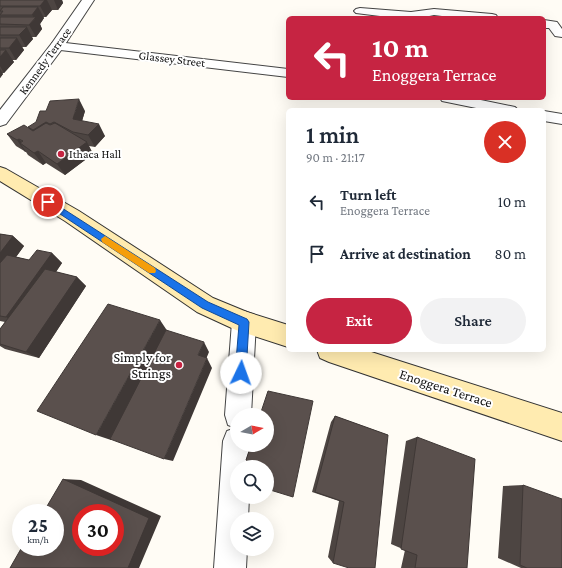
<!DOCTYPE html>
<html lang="en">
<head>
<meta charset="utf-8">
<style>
  body { margin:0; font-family:"Crimson Pro",serif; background:#f2f2f3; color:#1f2937; height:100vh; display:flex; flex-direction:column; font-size:15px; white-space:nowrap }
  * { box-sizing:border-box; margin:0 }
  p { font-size:13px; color:#747a83 }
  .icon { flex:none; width:22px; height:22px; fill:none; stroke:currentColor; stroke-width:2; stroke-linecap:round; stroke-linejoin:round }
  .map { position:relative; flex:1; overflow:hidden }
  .details { position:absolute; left:286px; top:108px; width:260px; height:244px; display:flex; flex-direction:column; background:#fff; border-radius:6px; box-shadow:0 4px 16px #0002 }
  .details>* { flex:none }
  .guide { position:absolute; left:286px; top:16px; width:260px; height:84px; border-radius:6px; box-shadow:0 4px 16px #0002; background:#c62442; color:#fff; overflow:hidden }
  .needle { width:26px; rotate:80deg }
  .buttons { position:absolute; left:230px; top:408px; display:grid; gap:8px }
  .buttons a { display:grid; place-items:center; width:44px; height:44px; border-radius:50%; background:#fff; box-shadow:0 4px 16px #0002; font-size:20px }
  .speed { position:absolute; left:12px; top:504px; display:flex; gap:8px; font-size:20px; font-weight:700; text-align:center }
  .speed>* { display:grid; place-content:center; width:52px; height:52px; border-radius:50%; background:#fff; box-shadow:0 4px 16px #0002; line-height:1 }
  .speed small { font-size:10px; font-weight:400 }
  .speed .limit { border:6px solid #d22; background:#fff; color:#111 }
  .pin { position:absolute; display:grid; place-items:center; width:34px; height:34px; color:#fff; margin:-17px; border:2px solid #fff; border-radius:50%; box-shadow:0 1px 4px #0007 }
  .me { position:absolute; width:44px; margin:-22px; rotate:3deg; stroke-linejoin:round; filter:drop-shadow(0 0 3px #0008) }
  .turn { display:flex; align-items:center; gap:14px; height:84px; padding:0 20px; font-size:18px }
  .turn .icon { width:52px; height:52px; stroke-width:2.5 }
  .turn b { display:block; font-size:28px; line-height:34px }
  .round { display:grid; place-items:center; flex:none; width:42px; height:42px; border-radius:21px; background:#f2f2f3 }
  .headline { display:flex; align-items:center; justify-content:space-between; height:68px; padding:0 20px }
  h1 { font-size:24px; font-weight:600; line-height:30px }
  .action { display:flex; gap:8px; margin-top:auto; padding:8px 20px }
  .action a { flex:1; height:46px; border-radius:24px; background:#c62442; color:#fff; font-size:16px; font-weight:600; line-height:46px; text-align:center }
  .action a+a { background:#f2f2f3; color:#1f2937 }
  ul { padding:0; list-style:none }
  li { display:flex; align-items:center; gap:12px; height:52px; padding:0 20px }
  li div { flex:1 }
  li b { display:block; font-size:15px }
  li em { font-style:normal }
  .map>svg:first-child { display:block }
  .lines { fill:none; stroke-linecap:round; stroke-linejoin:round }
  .minor-casing { stroke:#444; stroke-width:2 }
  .tertiary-casing { stroke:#444; stroke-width:2 }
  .secondary-casing { stroke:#333; stroke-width:2 }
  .minor { fill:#fff; fill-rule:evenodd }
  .tertiary { fill:#fff; fill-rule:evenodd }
  .secondary { fill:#ffebb0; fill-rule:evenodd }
  .wall { fill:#4d4542 }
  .shaded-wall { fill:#3f3836 }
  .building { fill:#5a504d; stroke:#3f3836; fill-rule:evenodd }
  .route { fill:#1a73e8; stroke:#114b97 }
  .slow { fill:#f59e0b }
  .poi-dot { fill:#c62442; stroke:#fff; stroke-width:1.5 }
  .labels { text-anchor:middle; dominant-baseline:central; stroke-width:4; stroke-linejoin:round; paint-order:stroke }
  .far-street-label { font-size:12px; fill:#111; stroke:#fff }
  .far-poi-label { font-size:12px; fill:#111; stroke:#fff; text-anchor:start }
  .poi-label { font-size:14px; fill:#111; stroke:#fff; text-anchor:end }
  .street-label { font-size:14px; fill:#111; stroke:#fff }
</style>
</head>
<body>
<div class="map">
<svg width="562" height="568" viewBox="0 0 562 568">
  <rect width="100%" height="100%" fill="#fffcf5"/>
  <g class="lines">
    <defs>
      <path id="minor" d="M360,8L411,12L434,9L492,14L496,15L498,18H458L434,15L420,18H396L356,13L354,11L356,9Z
        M544,20L557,22L562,29V37L555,36L549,28H544Z
        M57,42L288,69V77L52,49L51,46L52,43Z
        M440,98H471L515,107L518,110H486L442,101Z
        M544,111L562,114V124L544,121Z
        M244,311L252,314L256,322L251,415H237V445H251L250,467H237V497H249L248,519H237V549H247L246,568H214L223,441L227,431L236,428L228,425L225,415L232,322L236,314Z"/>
      <path id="tertiary" d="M82,0H94L62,49L6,124L0,126V110L52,43Z"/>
      <path id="secondary" d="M0,167L6,169L79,211L213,298L247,312L288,325V347L236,330L197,312L65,221L0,181Z
        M317,350H365L562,413V441L329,362L320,358Z"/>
    </defs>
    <use href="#minor" class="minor-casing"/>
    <use href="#tertiary" class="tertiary-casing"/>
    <use href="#secondary" class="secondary-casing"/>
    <use href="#minor" class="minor"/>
    <use href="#tertiary" class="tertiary"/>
    <use href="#secondary" class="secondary"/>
  </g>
  <path class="wall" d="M0,0H62L63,3L58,10H52L46,17H43L44,18L40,24L42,29L36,37H32L33,39L26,47H22L24,50L16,60H12L14,62L4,73H2L3,74L0,78Z
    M85,111L82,121L105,136L95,147L89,146L93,154L65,175L46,163L43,165L28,155L26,152L16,146L7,134L29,129L28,127Z
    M0,234L13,236L24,246L16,257L29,260L52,253L62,263L56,272L77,277L86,286L39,358L5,349L0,346V329L5,322L0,321Z
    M335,416L388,435L333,563L328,557L339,501L312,492L331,422Z
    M417,437L467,568H401L405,550L391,544L406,441Z
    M251,445L293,497L270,470L267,469V467H261L248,462L246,460Z
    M523,485L562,568H521L498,558L503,486Z"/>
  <path class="shaded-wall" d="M45,0H47L52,10L46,17L40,6Z
    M54,0H62L63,3L58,10Z
    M38,7L44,18L40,24L42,29L36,37L29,25L35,19L32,15Z
    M27,27L33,39L26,47L19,35Z
    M17,38L24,50L16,60L9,48Z
    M6,50L14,62L4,73L0,66V57Z
    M0,69L3,74L0,78Z
    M79,99L85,111L79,131L73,119Z
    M46,122L54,133L41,141L33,130Z
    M99,124L105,136L95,147L88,135Z
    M19,139L26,148L20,143L26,152H25L17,140Z
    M87,142L93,154L65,175L57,164Z
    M38,151L46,163L43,165L34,153Z
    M13,236L24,246L0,279V253Z
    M52,253L62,263L18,326L6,317Z
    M77,277L86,286L39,358L26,352Z
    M160,320L168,332L111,440L96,435Z
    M204,342L209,352L204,364L198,355Z
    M207,358L212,368L173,461L164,459Z
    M63,479L81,480L161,516L139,568H128Z"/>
  <path class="building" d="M0,0H45L40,6H0Z
    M3,7H38L32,15H0L3,11H0Z
    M0,17H36L29,25L0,24Z
    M0,27H27L19,35H0Z
    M0,38H17L9,48H0Z
    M0,50H6L0,57Z
    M79,99L73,119L99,124L88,135L73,132L54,122L50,124L46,122L33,130L28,127L36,122L40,111H46L50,101Z
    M46,123L50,125L55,123L87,142L57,164L38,151L34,153L20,143L23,141L19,139L17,140L7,134L24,125L33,131Z
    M0,234L13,236L0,253Z
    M37,250L52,253L6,317L0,316V263L7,255L29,260Z
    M45,269L77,277L26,352L0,344V329Z
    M108,304L160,320L96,435L37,411Z
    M166,330L204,342L198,355L207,358L164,459L110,439Z
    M268,391L313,401L293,497L267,489V478L270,469L267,468V467H264L246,460L251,445H267V415H260Z
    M335,416L388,435L375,568H349L333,563L344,502L315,492Z
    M417,437L475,459L467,568H415L417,555L401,549Z
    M63,479L149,518L128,568H10L22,547H55V513H43ZM81,513H115V547H81Z
    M523,485L562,499V568H527L520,565Z"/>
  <path class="route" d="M48,199L208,302L247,319L249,322L246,373L244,377L241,378L237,377L235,373L239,325L202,308L45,204L44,202Z"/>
  <path class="slow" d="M105,236L155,268L156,271L155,273H149L102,242L101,239Z"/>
  <g class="poi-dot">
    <circle cx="61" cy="154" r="4"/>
    <circle cx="179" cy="365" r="4"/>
  </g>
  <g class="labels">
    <g class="far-street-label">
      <text transform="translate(172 59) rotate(7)">Glassey Street</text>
      <text transform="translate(45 61) rotate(-54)">Kennedy Terrace</text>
    </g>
    <g class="far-poi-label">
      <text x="69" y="154">Ithaca Hall</text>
    </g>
    <g class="poi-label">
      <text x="171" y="357">Simply for<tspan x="171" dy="16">Strings</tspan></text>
    </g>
    <g class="street-label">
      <text transform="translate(446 388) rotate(18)">Enoggera Terrace</text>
    </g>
  </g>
</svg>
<div class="buttons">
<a><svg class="needle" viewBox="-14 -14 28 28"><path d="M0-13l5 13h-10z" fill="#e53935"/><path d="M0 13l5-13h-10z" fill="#747a83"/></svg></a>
<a><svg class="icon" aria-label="search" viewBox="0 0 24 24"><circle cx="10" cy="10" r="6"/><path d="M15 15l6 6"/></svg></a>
<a><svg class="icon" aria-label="layers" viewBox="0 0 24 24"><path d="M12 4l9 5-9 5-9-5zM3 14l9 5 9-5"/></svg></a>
</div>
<div class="speed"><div>25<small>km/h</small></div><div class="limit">30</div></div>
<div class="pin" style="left:48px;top:202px;background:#d93025"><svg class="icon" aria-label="arrive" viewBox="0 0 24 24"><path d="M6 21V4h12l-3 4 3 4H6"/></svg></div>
<svg class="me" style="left:241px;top:373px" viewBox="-20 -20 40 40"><circle r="19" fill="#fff"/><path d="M0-13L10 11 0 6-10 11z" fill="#1a73e8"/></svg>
<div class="guide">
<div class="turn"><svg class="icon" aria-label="left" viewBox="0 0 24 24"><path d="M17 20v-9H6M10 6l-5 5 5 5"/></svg><div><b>10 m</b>Enoggera Terrace</div></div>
</div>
<section class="details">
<div class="headline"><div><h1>1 min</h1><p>90 m · 21:17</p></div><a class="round" style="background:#d93025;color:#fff"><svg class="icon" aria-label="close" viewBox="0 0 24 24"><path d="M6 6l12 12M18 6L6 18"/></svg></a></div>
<ul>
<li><svg class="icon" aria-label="left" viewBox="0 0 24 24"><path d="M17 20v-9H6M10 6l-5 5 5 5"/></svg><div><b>Turn left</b><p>Enoggera Terrace</p></div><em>10 m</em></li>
<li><svg class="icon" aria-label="arrive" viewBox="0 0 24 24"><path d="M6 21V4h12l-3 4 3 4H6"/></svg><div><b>Arrive at destination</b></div><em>80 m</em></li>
</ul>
<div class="action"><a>Exit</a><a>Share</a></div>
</section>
</div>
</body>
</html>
